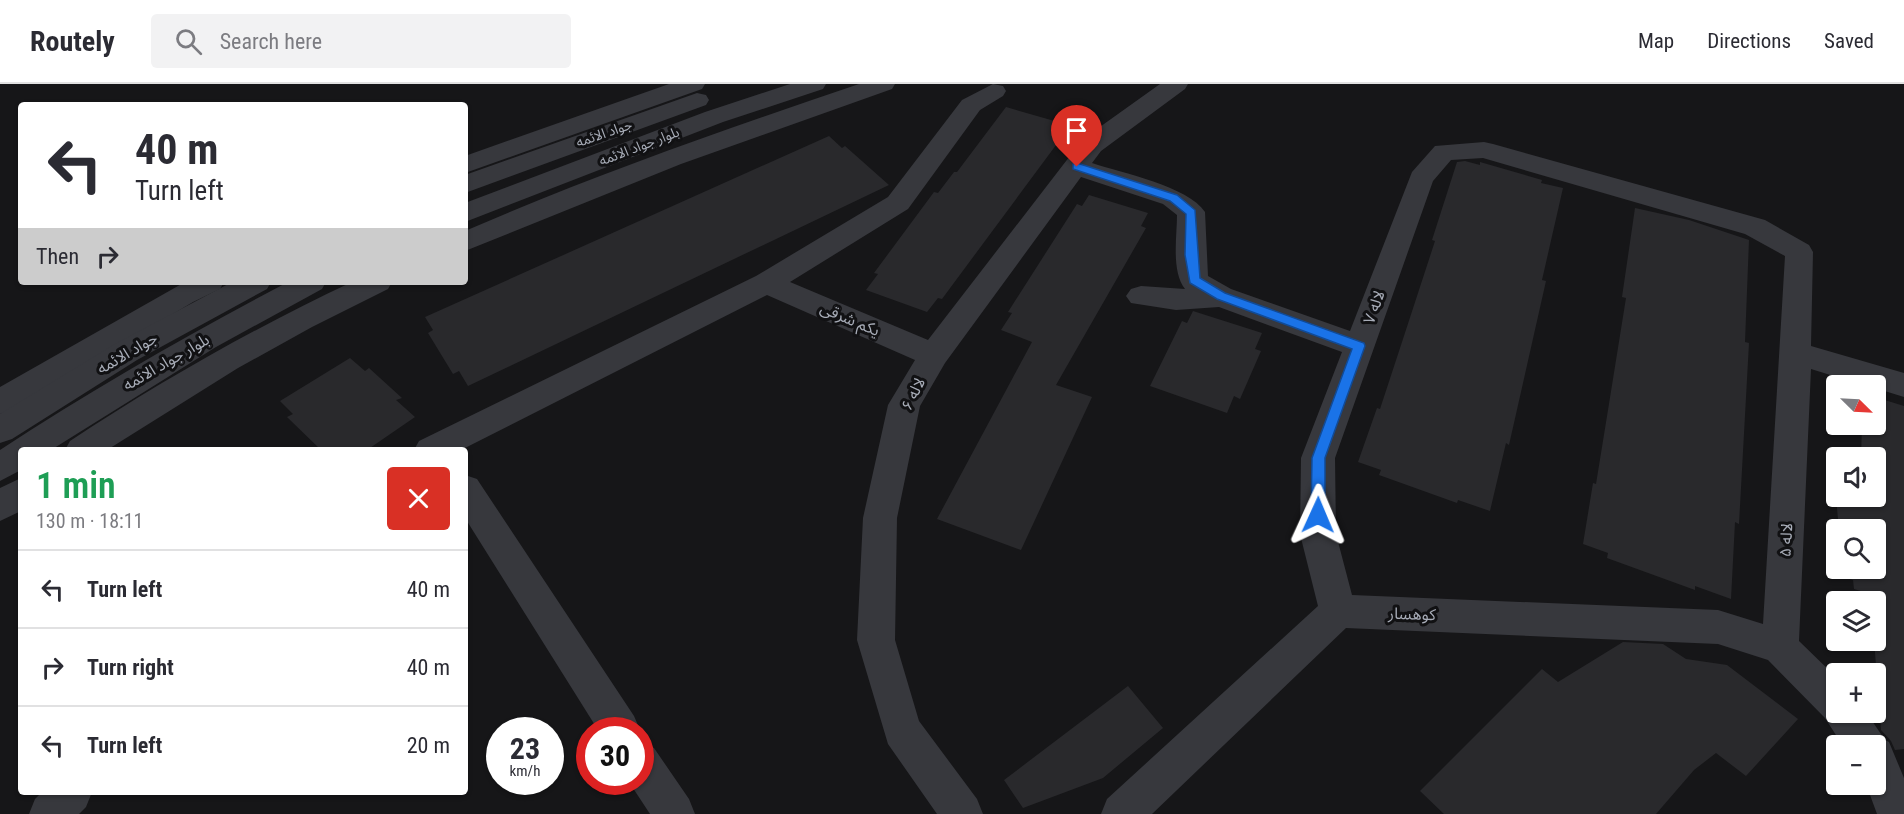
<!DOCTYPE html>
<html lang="en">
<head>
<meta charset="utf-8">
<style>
  body { margin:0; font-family:"Roboto Condensed","Noto Sans Arabic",sans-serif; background:#f2f2f3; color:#2b2b33; height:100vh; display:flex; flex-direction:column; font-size:22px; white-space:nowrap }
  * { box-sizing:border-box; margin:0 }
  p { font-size:20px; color:#7c7c81 }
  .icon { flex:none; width:33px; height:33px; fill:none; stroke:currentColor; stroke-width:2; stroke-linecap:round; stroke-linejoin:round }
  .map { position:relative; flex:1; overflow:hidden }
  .sheet { position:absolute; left:18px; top:363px; width:450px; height:348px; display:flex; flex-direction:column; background:#fff; border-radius:6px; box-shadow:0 2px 4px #0004 }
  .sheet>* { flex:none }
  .top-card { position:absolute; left:18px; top:18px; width:450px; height:183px; border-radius:6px; box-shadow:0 2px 4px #0004; background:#fff; color:#2b2b33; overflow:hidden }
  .needle { width:39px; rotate:114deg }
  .fabs { position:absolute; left:1826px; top:291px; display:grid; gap:12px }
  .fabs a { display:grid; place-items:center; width:60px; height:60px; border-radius:6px; background:#fff; box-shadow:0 2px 4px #0004; font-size:30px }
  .speed { position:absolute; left:486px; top:633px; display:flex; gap:12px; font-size:30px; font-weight:700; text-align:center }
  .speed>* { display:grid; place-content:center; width:78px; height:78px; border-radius:50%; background:#fff; box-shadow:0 2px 4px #0004; line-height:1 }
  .speed small { font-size:15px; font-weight:400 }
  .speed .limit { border:9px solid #d22; background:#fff; color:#111 }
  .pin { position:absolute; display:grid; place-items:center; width:51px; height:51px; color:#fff; margin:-62px -26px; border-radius:50% 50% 50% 0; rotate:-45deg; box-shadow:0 0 6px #0007 }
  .pin .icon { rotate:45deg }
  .me { position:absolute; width:66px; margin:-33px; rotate:1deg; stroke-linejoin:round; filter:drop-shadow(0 0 4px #0008) }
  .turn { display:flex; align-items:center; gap:21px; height:126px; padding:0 18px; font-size:27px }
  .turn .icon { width:78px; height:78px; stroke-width:2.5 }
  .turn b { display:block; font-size:42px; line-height:51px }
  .then { display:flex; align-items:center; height:57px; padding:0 18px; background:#0003; gap:12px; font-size:22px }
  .round { display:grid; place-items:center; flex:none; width:63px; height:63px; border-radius:6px; background:#f2f2f3 }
  .headline { display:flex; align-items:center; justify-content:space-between; height:102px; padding:0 18px }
  h1 { font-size:36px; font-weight:600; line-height:45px; color:#1e9e55 }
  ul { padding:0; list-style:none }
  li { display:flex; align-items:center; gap:18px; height:78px; padding:0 18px; border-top:2px solid #e1e1e2 }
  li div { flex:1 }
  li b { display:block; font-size:22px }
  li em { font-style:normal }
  header { display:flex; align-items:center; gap:36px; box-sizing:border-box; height:84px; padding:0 30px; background:#fff; border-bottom:2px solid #e1e1e2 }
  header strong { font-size:28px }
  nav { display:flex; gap:33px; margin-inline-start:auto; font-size:21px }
  .search { width:420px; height:54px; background:#f2f2f3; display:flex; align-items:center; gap:15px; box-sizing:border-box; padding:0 21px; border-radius:6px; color:#7c7c81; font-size:22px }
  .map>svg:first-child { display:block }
  .building { fill:#29292c }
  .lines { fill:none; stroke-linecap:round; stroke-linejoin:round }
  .minor { fill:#37383d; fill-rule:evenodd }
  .tertiary { fill:#37383d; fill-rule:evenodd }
  .route { fill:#1a73e8; stroke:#114b97; stroke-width:1.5 }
  .labels { text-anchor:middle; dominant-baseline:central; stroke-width:6; stroke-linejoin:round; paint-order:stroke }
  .far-street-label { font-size:14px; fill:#a8adb8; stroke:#111113 }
  .street-label { font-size:16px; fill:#a8adb8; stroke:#111113 }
</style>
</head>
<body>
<header>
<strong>Routely</strong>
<div class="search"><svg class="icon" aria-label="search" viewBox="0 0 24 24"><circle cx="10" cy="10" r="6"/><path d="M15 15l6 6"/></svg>Search here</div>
<nav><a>Map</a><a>Directions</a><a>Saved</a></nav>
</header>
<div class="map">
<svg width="1904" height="730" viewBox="0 0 1904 730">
  <rect width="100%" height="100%" fill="#161618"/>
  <path class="building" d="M1006,23L1065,40L1057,51L1062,53L942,215L938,214L927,228L866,206L878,190L874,189L934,108L938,109L954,88H957Z
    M829,52L842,64L845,62L889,101L468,302L459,287L453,290L428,249L433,246L425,233Z
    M1465,77L1480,81V78L1542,96L1541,99L1563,104L1542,196L1546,197L1509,361L1506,359L1490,427L1458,416L1457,419L1379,391L1381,386L1358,378L1377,324L1380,325L1402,258L1435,157L1432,156L1457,78Z
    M1089,111L1148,129L1141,142L1146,144L1056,301L1092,313L1021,466L937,435L1032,258L1001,246L1012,229L1008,228L1077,120L1082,122Z
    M1635,124L1689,136L1749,156L1745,258L1749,259L1739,440L1735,438L1731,515L1695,502V506L1607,474L1608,469L1583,460L1593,399L1596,400L1608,326L1626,214L1622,213Z
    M1193,227L1262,249L1255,265L1261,267L1240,315L1234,312L1227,329L1150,302L1182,237L1187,239Z
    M350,274L365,287L369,284L402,314L396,316L415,333L367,366H321L287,333L293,330L280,317Z
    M1875,313L1904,322V665L1895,666L1891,657L1881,646L1874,556L1875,518H1871V510L1854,505L1853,496L1843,493L1842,484H1875V446H1839L1835,402L1836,412H1875V374H1861L1862,340H1875Z
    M1623,558L1663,560L1686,575L1727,581L1798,635L1746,692L1716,669L1694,686L1656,730H1444L1420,707L1542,585L1558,598Z
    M1128,602L1163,644L1103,694L1023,724L1004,696Z"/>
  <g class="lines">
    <path class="minor" d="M669,0H705L702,5L465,89V72Z
      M859,0H895L892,5L681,80L465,167V147C594,91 726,45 859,0Z
      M993,0L1003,2L1006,7L1003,12L980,26L908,125L790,198L928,256L1083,55L1160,0H1188L1185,5L1101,67L1092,79C1122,89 1188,102 1205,128L1208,192L1231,205L1350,247L1412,88L1435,62L1484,58L1493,60L1765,136L1809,161L1813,168L1811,262L1904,289V313L1875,304V302H1866L1811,285L1799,557L1836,593V628H1866L1885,656L1889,658L1904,694V730H1877L1866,700H1875V662H1843L1825,634L1768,576L1718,560L1346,544L1152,730H1101L1107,715L1318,522L1300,450L1301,374L1342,268L1219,223L1176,226L1131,219L1126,212L1131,205L1141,202L1185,205C1171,187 1177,153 1177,131L1163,120L1081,93L945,279L920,322L897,434L895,556L919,637L977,715L983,730H937L888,660L857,556L863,434L888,321L915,276L767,211L461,366H414L419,357L756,192L888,113L962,16ZM1483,74L1745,150L1785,172L1763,540L1718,526L1352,511L1336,450L1335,374L1433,97L1451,76Z
      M185,198H224L220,205L193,218L11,327L0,330V303Z
      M352,198H392L388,205L312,243L238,284L107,366H65L70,357C161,297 254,244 352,198Z
      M465,391L477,395L634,632L640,646H598L465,434Z
      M21,394V427L0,437V404Z
      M640,658L654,664L689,715L695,730H650L629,698H640Z
      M42,708H92L86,723L79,730H29L35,715Z"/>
    <path class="tertiary" d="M790,0H826L823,5L723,38L465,138V119L705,28Z
      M697,9L706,11L709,16L706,21L465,109V91Z
      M232,198H271L267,205L137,276L12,355L0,359V330L115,260Z
      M288,198H326L322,205L216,263L51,366H21V386L0,397V366C93,305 189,250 288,198Z"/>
  </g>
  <path class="route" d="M1077,79L1177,111L1195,126L1200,194L1225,209L1364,259L1365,262L1325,374V431L1323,435H1313L1311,431L1312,374L1352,265L1217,215L1190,199L1185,171L1186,130L1170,117L1073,85V80Z"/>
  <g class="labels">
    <g class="far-street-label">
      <text transform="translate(604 49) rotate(-19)">جواد الائمه</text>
      <text transform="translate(639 62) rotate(-21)">بلوار جواد الائمه</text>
    </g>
    <g class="street-label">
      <text transform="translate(1374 223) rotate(-70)">لاله ۷</text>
      <text transform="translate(850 235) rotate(23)">یکم شرقی</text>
      <text transform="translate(127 269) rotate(-30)">جواد الائمه</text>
      <text transform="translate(166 278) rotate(-30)">بلوار جواد الائمه</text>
      <text transform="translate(913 310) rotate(-64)">لاله ۶</text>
      <text transform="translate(1786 456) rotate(-87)">لاله ۵</text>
      <text transform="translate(1412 530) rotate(2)">کوهسار</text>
    </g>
  </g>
</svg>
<div class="fabs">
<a><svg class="needle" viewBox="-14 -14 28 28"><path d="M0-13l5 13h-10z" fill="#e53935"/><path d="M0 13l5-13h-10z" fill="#7c7c81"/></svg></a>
<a><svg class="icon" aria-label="sound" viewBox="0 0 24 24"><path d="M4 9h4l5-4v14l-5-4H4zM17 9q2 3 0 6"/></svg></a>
<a><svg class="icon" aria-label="search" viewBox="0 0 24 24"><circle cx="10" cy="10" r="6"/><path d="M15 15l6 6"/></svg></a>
<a><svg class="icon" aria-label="layers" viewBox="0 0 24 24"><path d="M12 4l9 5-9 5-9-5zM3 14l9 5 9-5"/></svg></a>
<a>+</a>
<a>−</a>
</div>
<div class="speed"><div>23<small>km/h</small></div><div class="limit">30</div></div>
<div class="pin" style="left:1077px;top:83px;background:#d93025"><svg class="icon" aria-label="arrive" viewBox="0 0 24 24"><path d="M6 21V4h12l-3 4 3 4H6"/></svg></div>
<svg class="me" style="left:1318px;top:431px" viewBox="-20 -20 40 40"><path d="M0-17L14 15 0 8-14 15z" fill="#1a73e8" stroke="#fff" stroke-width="4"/></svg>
<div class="top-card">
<div class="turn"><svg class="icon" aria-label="left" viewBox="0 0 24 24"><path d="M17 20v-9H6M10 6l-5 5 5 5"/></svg><div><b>40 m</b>Turn left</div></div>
<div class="then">Then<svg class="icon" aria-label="right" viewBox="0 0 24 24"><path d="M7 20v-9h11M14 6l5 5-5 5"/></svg></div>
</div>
<section class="sheet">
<div class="headline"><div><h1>1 min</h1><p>130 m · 18:11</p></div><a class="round" style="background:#d93025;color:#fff"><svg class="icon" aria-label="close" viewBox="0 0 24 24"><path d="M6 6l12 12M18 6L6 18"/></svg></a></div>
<ul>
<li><svg class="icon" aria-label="left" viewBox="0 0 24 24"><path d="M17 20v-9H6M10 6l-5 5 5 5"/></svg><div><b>Turn left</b></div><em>40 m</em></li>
<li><svg class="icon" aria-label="right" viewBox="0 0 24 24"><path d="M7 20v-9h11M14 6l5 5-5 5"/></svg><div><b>Turn right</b></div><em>40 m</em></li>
<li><svg class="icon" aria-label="left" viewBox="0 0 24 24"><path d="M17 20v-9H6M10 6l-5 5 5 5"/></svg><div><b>Turn left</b></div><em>20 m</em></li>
</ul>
</section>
</div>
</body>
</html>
